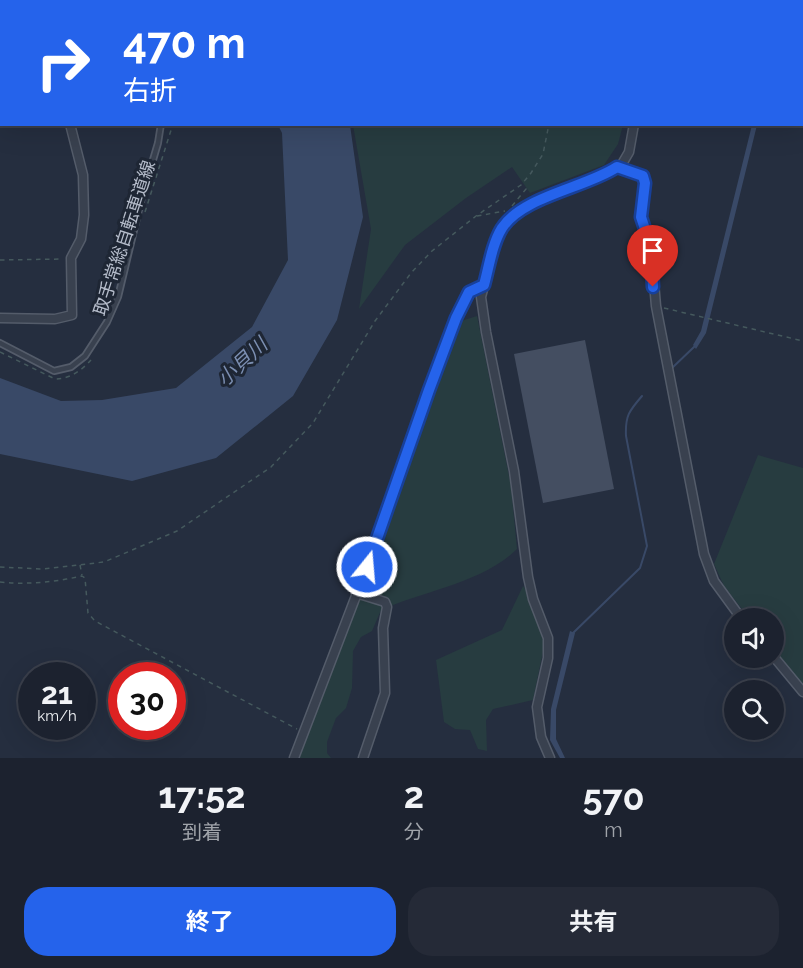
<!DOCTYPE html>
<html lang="ja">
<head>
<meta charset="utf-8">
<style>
  body { margin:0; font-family:Raleway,"Noto Sans JP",sans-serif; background:#252a37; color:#f1f3f6; height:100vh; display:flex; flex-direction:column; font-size:22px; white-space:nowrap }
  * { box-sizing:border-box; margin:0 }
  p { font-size:20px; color:#a0a4aa }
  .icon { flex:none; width:33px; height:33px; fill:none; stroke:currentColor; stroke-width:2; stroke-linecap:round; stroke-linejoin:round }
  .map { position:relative; height:758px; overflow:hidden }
  .sheet { display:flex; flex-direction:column; background:#1c222f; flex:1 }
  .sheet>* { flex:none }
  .guide { position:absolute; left:0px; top:0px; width:804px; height:126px; box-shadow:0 6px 24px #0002,0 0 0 2px #3a3f4b; background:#2563eb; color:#fff; overflow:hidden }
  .fabs { position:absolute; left:724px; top:608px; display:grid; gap:12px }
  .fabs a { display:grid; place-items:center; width:60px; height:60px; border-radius:50%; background:#1c222f; box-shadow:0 6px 24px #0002,0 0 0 2px #3a3f4b; font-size:30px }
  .speed { position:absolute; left:18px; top:662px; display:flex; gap:12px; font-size:30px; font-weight:700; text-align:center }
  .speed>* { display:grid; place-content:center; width:78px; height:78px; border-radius:50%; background:#1c222f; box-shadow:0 6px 24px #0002,0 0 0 2px #3a3f4b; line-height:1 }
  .speed small { font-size:15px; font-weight:400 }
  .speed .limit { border:9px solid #d22; background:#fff; color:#111 }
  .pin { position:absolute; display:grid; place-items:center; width:51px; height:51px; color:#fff; margin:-62px -26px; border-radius:50% 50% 50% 0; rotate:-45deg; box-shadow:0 0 6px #0007 }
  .pin .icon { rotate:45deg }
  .me { position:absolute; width:66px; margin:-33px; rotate:17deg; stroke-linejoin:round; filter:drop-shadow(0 0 4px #0008) }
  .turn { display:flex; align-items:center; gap:21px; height:126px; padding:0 24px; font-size:27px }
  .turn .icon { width:78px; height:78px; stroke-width:2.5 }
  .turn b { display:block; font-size:42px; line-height:51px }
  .eta { display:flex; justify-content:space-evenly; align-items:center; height:102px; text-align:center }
  .eta b { font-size:36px; font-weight:700; line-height:42px }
  .primary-button { display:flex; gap:12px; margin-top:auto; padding:12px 24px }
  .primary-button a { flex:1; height:69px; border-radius:24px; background:#2563eb; color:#fff; font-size:24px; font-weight:700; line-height:69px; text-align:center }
  .primary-button a+a { background:#252a37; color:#f1f3f6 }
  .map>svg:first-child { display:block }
  .green { fill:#273c40 }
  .water { fill:#394967 }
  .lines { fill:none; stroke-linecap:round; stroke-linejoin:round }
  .stream { stroke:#394967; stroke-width:2 }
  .building { fill:#444e61 }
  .lane-casing { stroke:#545c6a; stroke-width:8 }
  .street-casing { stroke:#545c6a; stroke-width:11 }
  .path { stroke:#45595d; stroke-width:1.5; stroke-dasharray:4.5 4.5; stroke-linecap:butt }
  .lane { stroke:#39414f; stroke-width:4.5 }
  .street { stroke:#39414f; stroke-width:8 }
  .route-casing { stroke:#184099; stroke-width:15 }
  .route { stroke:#2563eb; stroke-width:10 }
  .labels { text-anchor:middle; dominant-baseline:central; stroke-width:6; stroke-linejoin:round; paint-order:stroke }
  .street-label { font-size:18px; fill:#b5bcca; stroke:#1e2634 }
  .water-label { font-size:20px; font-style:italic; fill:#7c8fb2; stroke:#1e2634 }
</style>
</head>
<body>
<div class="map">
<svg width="803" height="758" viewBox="0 0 803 758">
  <rect width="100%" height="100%" fill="#252e3f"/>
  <path class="green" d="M408,0H675L404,1Z
    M353,125V124L623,125L618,144L604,165L530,193L512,167L466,198L405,245L359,309L371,229Z
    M477,316L511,486L517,549C483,583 423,591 381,610L372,631L361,637L353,651L352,688L346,708L336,718L327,742V753L331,758H298L341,648L356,603L461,321Z
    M758,455L803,468V687L774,650V618H749L724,586L714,564Z
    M523,586L528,592L545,642L533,700L493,709L486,720L487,751L478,749L470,730L455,729L444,722L436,660L502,630Z"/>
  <path class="water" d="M278,125H350L363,217L337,320L293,396L216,458L132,481L0,454V378L61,401L102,400L176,388L252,327L288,260L282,133Z
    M752,125H757L706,333L696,349L693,345L701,331Z
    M570,631L575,633L556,710V739L565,758H560L550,740L551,709Z"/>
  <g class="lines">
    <path class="stream" d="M671,369L695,346
      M572,634L640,568L647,546L626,436C625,416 629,411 642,396"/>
  </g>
  <path class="building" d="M585,340L614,489L543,503L514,354Z"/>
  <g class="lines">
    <defs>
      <path id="lane" d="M39,0V2
        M127,0V2
        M0,343L54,371L71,367L85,356L107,322L118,297L142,197L158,143L161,124"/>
      <path id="street" d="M682,2L683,0
        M0,96H2
        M617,167L643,176L645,180L641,217L651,247L656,306L704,554L714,581L741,618
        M0,318L55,319L72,315L71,258L81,239L84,215L83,175L70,124
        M356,593L385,602L387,607L383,628L385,693L363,758
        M774,657L803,692
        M294,758L367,567L456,317L469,292L484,286
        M550,758L541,737L537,707L548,658V638L533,599L528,577L514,471L486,332L481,297L496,240L509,218L542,199L589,182L622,164L629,152L634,124"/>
    </defs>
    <use href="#lane" class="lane-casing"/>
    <use href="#street" class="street-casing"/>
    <path class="path" d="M145,0L146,2
      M570,2L571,0
      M802,95H803
      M512,206L526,189L522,186
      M145,212L173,124
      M477,216L505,211
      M0,260L62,259
      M664,308L803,341
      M0,352L55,379C70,379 82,370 91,360
      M80,565L82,575
      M0,567L43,569L104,562L177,531L271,467L313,423L375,321L411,273L432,251L476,216L521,185L531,173L543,154L549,124
      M0,582C27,585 55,582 82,576L85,578L88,613L95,621L297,729"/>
    <use href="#lane" class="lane"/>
    <use href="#street" class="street"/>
  </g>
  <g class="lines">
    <defs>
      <path id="route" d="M367,567L429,390L456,318L469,292L484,285C489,267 492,244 502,228C523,196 585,188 617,167L643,176L645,183L641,217L651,247L653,287"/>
    </defs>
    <use href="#route" class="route-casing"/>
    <use href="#route" class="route"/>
  </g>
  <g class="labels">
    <g class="street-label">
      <text transform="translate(124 238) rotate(-72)">取手常総自転車道線</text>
    </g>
    <g class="water-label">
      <text transform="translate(242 362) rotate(-43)">小貝川</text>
    </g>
  </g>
</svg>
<div class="fabs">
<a><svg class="icon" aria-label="sound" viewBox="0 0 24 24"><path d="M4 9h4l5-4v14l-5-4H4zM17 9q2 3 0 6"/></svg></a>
<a><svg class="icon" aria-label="search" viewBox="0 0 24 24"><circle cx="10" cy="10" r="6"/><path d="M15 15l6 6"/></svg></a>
</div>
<div class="speed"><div>21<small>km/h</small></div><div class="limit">30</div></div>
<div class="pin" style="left:653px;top:287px;background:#d93025"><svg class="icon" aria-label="arrive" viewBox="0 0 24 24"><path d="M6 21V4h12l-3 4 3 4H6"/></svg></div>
<svg class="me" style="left:367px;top:567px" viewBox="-20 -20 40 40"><circle r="17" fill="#2563eb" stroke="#fff" stroke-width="3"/><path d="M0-11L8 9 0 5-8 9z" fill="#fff"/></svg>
<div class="guide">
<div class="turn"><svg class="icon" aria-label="right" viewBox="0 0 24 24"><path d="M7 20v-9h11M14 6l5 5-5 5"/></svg><div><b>470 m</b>右折</div></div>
</div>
</div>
<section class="sheet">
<div class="eta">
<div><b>17:52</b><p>到着</p></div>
<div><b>2</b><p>分</p></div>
<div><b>570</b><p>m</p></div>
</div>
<div class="primary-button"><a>終了</a><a>共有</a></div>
</section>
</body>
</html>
